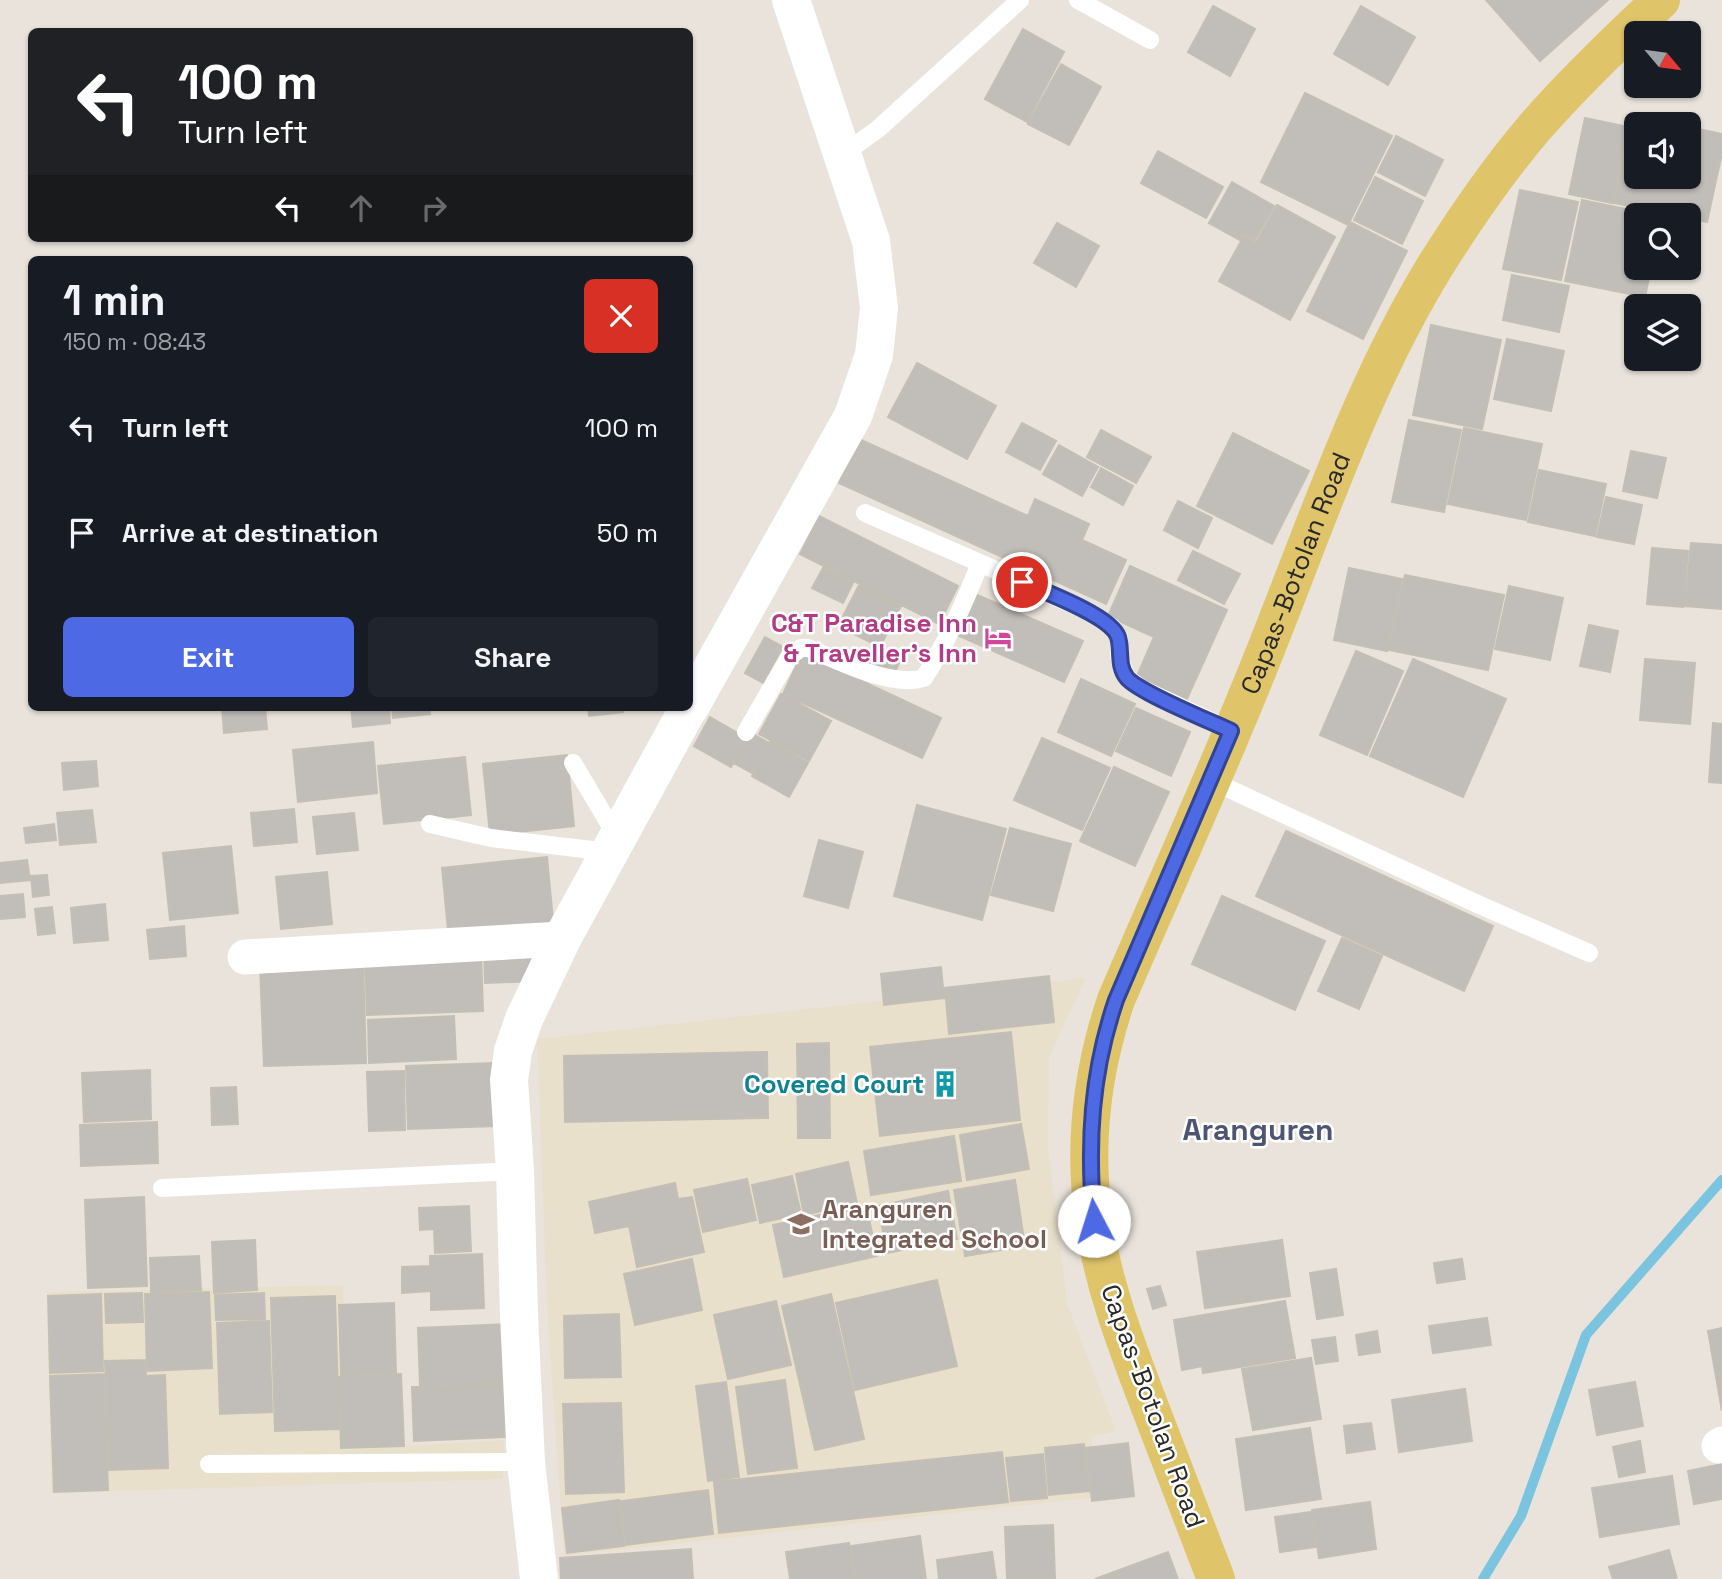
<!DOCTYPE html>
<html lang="en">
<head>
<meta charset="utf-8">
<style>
  body { margin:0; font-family:"Space Grotesk",sans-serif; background:#20242c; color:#f1f3f6; height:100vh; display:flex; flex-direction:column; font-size:26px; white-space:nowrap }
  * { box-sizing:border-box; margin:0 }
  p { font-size:23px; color:#9ea1a6 }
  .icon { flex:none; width:38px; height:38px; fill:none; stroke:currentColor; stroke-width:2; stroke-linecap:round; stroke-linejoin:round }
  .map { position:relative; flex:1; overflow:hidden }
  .side { position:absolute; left:28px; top:256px; width:665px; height:455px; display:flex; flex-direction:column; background:#171b24; border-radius:10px; box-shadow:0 2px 5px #0004 }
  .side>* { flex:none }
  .top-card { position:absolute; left:28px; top:28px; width:665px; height:214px; border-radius:10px; box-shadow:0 2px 5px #0004; background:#202124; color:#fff; overflow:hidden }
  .needle { width:46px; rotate:119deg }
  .controls { position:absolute; left:1624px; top:21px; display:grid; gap:14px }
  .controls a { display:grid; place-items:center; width:77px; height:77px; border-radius:10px; background:#171b24; box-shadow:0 2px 5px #0004; font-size:35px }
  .pin { position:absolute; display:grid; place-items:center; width:60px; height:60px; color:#fff; margin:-30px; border:4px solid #fff; border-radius:50%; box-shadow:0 2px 7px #0007 }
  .me { position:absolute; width:77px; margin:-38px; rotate:355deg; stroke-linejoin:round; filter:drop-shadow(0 0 5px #0008) }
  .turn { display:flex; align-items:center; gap:24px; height:147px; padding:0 35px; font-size:32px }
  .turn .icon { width:91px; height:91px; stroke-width:2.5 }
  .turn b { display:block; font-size:49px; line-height:60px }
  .lanes { display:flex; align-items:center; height:66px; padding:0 35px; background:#0003; justify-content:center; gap:35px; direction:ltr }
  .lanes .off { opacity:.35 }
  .round { display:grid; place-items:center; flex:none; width:74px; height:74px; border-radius:10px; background:#20242c }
  .head { display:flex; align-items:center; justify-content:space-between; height:119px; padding:0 35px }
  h1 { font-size:42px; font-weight:700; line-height:52px }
  .action { display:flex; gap:14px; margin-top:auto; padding:14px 35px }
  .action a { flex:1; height:80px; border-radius:10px; background:#4d69e3; color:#fff; font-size:28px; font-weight:700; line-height:80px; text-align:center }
  .action a+a { background:#20242c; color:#f1f3f6 }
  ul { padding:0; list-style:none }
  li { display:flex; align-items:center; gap:21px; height:105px; padding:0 35px }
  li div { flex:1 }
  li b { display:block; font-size:26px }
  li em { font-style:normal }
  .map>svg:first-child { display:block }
  .education { fill:#e9e0cc }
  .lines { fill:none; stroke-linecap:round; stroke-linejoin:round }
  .stream { stroke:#7ac4df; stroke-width:10 }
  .building { fill:#c1bdb8; stroke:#c4bfb5; stroke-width:2 }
  .lane { stroke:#fff; stroke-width:18 }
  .street { stroke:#fff; stroke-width:35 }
  .secondary { stroke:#fff; stroke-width:38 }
  .primary { stroke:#dfc46a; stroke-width:38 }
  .route-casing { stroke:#324494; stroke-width:18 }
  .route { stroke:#4d69e3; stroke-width:12 }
  .labels { text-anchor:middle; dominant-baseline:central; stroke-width:5; stroke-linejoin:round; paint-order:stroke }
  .street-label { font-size:26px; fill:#282828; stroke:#fff }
  .hotel-label { font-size:26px; font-weight:bold; fill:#b23c85; stroke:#fff; text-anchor:end }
  .culture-label { font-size:26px; font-weight:bold; fill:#0d838f; stroke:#fff; text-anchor:end }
  .education-label { font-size:26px; font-weight:bold; fill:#785e54; stroke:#fff; text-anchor:start }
  .quarter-label { font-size:30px; font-weight:bold; fill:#4e5573; stroke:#fff }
</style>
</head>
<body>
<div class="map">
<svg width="1722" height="1579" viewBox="0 0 1722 1579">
  <rect width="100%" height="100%" fill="#e9e3db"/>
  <path class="education" d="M1086,978L1049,1057L1048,1146L1067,1303L1116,1431L1091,1437L1098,1497L564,1556L547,1306L537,1039Z
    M343,1285L344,1450L504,1440L503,1479L51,1493L47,1292Z"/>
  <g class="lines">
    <path class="stream" d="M1483,1579L1521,1516L1586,1335L1722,1180"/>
  </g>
  <path class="building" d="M1486,0H1608L1540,61Z
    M1213,6L1255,29L1230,76L1188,52Z
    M1361,6L1415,37L1388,85L1334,54Z
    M1023,29L1064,52L1027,122L985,99Z
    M1061,64L1101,87L1069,145L1028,124Z
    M1305,93L1392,136L1348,225L1261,182Z
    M1632,115L1676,124H1636V177H1689V127L1722,134V153L1707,222L1689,218V215H1675L1614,203Z
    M1585,118L1628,127L1612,203L1569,194Z
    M1396,136L1443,160L1425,196L1378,172Z
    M1158,151L1223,187L1206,218L1141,183Z
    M1375,177L1423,201L1402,244L1354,220Z
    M1232,182L1274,206L1255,240L1243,233L1240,240L1209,223Z
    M1520,190L1578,202L1561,280L1503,269Z
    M1582,200L1655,215H1636V268H1651L1645,297L1565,281Z
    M1277,205L1335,237L1290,320L1219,281L1244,236L1256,243Z
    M1350,222L1407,251L1363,339L1307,311Z
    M1057,223L1099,246L1076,287L1034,263Z
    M1512,275L1569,286L1559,332L1503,320Z
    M1431,325L1501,340L1482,429L1413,415Z
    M1507,339L1564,351L1551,411L1494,399Z
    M917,363L996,406L967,459L888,417Z
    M1409,420L1461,430L1444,512L1392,502Z
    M1022,423L1056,441L1040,470L1006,452Z
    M1464,428L1542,444L1526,520L1448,504Z
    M1101,430L1151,457L1136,483L1087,457Z
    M1233,433L1309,471L1272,544L1197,506Z
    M859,439L1028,516L1035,499L1089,524L1082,540L1126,560L1106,604L839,483Z
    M1059,445L1098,467L1082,496L1043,474Z
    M1631,451L1666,458L1657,498L1623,491Z
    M1101,468L1133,486L1123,505L1091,487Z
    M1539,470L1606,484L1595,536L1528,522Z
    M1606,497L1642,505L1634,544L1597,537Z
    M1178,501L1212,518L1198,548L1164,530Z
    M819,516L958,586L939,624L800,554Z
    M1691,543L1722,545V609L1685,606Z
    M1652,548L1688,551L1683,607L1647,604Z
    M1193,551L1240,574L1224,604L1178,580Z
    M1130,566L1227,610L1187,699L1137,676L1154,637L1108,616Z
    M823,568L853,583L843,603L812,588Z
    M1349,568L1402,579L1387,651L1334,640Z
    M1405,575L1504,595L1488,670L1389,650Z
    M859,585L901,606L880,647L838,626Z
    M1509,586L1563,598L1550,660L1495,649Z
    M975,594L1083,641L1064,682L957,635Z
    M1589,625L1618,631L1610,672L1580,666Z
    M765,637L783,647L763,683L745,673Z
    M874,648L900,661L893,676L867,662Z
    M1356,651L1403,671L1367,755L1320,735Z
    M802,653L941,718L922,758L783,694Z
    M1413,659L1506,699L1463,797L1370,756Z
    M1645,659L1695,663L1690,724L1640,720Z
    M1081,679L1135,704L1111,756L1058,732Z
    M781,694L831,721L809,761L759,734Z
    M222,707H265L267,729L224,733Z
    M351,707H389L390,723L353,727Z
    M392,707H429L430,714L393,718Z
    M588,707H623V712L589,716Z
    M1136,708L1190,732L1171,776L1116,751Z
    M710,717L746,738L731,767L694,746Z
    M1713,723L1722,724V783L1709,782Z
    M751,733L769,743L752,773L734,763Z
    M1042,738L1110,768L1082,830L1014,800Z
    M373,742L377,793L298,802L293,750Z
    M770,742L808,763L789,797L752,776Z
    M567,755L574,826L490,835L483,764Z
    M465,757L471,815L384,824L378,766Z
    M96,761L98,786L64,790L62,763Z
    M1114,767L1169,792L1135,866L1080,841Z
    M917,805L1006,829L982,920L894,896Z
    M294,809L297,842L254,846L251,813Z
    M92,810L96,842L60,845L57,813Z
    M354,813L358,850L317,854L313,817Z
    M54,824L56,840L26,843L24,828Z
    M1010,828L1071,844L1053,911L991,895Z
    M1286,831L1493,926L1464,991L1256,896Z
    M819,840L863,852L848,908L804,896Z
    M231,846L238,913L170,920L163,853Z
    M547,857L554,930L449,941L442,868Z
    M27,860L30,880L0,883V863Z
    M327,872L332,924L281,929L276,877Z
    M47,875L49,895L33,897L31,876Z
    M23,894L25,917L0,919V896Z
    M1222,896L1325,941L1295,1010L1192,964Z
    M105,904L108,940L74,943L71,908Z
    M52,907L55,933L38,935L35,909Z
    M184,926L186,956L150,959L147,930Z
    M1342,938L1382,956L1359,1009L1318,991Z
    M539,948L540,981L485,983L484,950Z
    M481,953L483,1011L367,1015L365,957Z
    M363,960L366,1063L264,1066L260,965Z
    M941,967L944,998L884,1005L881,974Z
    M1049,976L1054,1022L949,1034L945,988Z
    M454,1016L456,1059L369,1063L368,1020Z
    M1011,1032L1020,1120L880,1136L870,1047Z
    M829,1043L830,1138H798L797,1044Z
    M767,1052L768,1118L565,1122L564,1056Z
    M495,1063L497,1126L408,1129L406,1066Z
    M150,1070L151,1119L84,1122L82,1073Z
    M404,1071L405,1130L369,1131L367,1072Z
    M236,1087L238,1124L212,1125L211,1088Z
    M157,1122L158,1163L81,1166L80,1125Z
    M1021,1124L1029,1169L967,1180L960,1135Z
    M954,1136L961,1181L871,1195L864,1151Z
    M848,1162L857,1203L804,1215L796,1174Z
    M792,1176L801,1214L760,1223L752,1185Z
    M747,1179L756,1220L703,1232L694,1190Z
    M1015,1180L1025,1246L965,1256L954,1190Z
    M675,1183L678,1199L692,1197L704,1252L637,1267L629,1226L595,1233L589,1202Z
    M948,1191L957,1239L887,1253L878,1206Z
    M144,1197L147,1286L88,1288L85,1200Z
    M866,1205L877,1256L784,1277L773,1225Z
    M469,1206L471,1251L435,1253L434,1229L420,1230L419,1208Z
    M255,1240L257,1290L214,1293L212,1242Z
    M1282,1240L1290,1296L1205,1308L1197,1252Z
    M482,1254L484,1308L431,1310V1291L402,1293V1267L430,1266V1256Z
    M199,1256L201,1290L151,1292L150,1258Z
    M692,1259L702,1310L635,1325L624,1274Z
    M1462,1259L1465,1279L1437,1283L1434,1263Z
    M1336,1269L1343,1315L1317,1319L1310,1273Z
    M937,1280L957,1366L855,1390L836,1303Z
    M1160,1286L1166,1305L1153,1309L1147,1289Z
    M209,1292L212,1368L147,1371L145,1294Z
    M142,1293L143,1322L106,1323L105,1294Z
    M264,1293L265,1319L216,1320L215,1295Z
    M101,1294L103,1371L50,1373L48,1296Z
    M831,1294L864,1439L815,1450L782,1306Z
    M335,1296L339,1429L275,1431L271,1298Z
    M776,1301L791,1365L728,1379L714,1315Z
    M1285,1301L1295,1358L1203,1373L1202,1366L1182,1370L1174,1320Z
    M394,1303L396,1373L341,1375L339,1305Z
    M619,1314L621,1377L565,1378L564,1316Z
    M1487,1318L1491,1345L1433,1353L1429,1326Z
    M269,1321L272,1412L220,1414L217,1323Z
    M511,1324L513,1382L420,1386L418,1328Z
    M1722,1328V1411L1708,1331Z
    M1377,1331L1380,1352L1359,1355L1356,1335Z
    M1335,1337L1338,1361L1316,1364L1312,1340Z
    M1311,1358L1321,1419L1253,1430L1242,1369Z
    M145,1360L146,1376L165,1375L168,1468L109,1470L105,1361Z
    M104,1374L108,1490L54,1492L50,1376Z
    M401,1374L404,1446L341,1448L339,1377Z
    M785,1380L797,1468L748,1474L736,1387Z
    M726,1382L739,1477L708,1481L696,1386Z
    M1635,1382L1643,1426L1597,1435L1589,1390Z
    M503,1384L505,1437L414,1441L412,1387Z
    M1465,1389L1472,1441L1399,1452L1392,1400Z
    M621,1403L624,1492L566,1494L563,1404Z
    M1371,1423L1375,1449L1347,1453L1344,1426Z
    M1310,1428L1321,1499L1246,1510L1236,1439Z
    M1640,1441L1645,1472L1619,1477L1613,1447Z
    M1128,1443L1134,1496L1092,1501L1086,1448Z
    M1084,1444L1089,1491L1049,1495L1045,1448Z
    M1002,1452L1008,1502L719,1533L714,1482Z
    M1043,1454L1047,1498L1011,1501L1006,1458Z
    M1722,1464V1499L1694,1504L1688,1471Z
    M1672,1476L1679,1524L1600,1537L1592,1488Z
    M708,1490L713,1534L626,1545L621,1501Z
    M619,1500L624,1546L567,1553L562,1508Z
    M1370,1502L1376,1549L1319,1558L1312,1510Z
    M1311,1512L1316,1547L1280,1552L1275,1517Z
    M1053,1525L1055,1578L1007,1579L1005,1527Z
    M920,1536L926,1579H856L851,1546Z
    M849,1543L854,1579H790L786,1552Z
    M691,1549L693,1579H561L560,1558Z
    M1669,1550L1677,1579H1613L1609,1567Z
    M992,1552L996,1579H939L937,1560Z
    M1168,1552L1178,1579H1095Z"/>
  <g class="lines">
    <path class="lane" d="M1078,0L1150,40
      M842,155L878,129L1020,0
      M865,513L980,563
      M746,732L790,656L801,648H808C839,661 891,688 924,678C947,642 965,602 980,563L1085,610L1112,627L1119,638V656L1126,677L1142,689L1232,731
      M573,763L617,837
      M1210,780L1473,902L1589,953
      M430,824L491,838L609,852
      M162,1188L515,1171
      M209,1464L526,1462"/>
    <path class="street" d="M245,957L562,939
      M1719,1446L1722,1444"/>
    <path class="secondary" d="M690,707L853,416L874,355L879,308L871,241L791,0
      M539,1579L526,1462L519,1315L515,1171L509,1080L513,1051L524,1019L562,939L689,707"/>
    <path class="primary" id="s1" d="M1216,1579C1195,1524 1174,1469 1153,1415C1129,1352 1103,1287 1094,1221C1083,1146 1092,1071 1116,1000C1167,881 1221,764 1268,644C1319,516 1364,381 1437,263C1466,217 1499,169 1535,127C1574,82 1617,41 1661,0"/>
  </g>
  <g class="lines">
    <defs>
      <path id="route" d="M1022,582C1043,591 1111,616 1118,637C1122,649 1117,666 1127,678C1140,693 1210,721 1231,731L1116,1000C1091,1073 1087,1144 1094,1221"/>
    </defs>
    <use href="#route" class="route-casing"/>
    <use href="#route" class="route"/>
  </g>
  <defs>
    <symbol id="hotel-bare" viewBox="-9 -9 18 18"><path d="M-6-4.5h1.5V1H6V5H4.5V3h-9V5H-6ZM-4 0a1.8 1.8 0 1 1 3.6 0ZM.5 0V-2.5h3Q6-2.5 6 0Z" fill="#d1479c" stroke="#fff" stroke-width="2.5" paint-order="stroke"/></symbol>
    <symbol id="building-bare" viewBox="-9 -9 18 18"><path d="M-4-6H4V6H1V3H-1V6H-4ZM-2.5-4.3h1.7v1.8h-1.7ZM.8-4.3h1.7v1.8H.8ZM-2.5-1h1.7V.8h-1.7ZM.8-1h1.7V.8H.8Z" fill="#0f9aa8" stroke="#fff" stroke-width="2.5" paint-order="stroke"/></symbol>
    <symbol id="school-bare" viewBox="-9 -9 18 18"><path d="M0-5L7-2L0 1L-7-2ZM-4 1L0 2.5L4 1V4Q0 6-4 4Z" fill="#8d6e63" stroke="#fff" stroke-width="2.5" paint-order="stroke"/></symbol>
  </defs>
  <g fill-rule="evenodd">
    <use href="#hotel-bare" x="979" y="619" width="38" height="38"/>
    <use href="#building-bare" x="926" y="1065" width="38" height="38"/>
    <use href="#school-bare" x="782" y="1205" width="38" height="38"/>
  </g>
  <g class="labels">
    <g class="street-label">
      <text stroke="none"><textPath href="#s1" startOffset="1066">Capas-Botolan Road</textPath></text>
      <text transform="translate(1153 1406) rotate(70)">Capas-Botolan Road</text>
    </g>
    <g class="hotel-label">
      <text x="977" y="623">C&amp;T Paradise Inn<tspan x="977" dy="30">&amp; Traveller's Inn</tspan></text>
    </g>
    <g class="culture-label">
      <text x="924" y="1084">Covered Court</text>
    </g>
    <g class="education-label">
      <text x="822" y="1209">Aranguren<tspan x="822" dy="30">Integrated School</tspan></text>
    </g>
    <g class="quarter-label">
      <text x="1258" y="1129">Aranguren</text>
    </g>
  </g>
</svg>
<div class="controls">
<a><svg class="needle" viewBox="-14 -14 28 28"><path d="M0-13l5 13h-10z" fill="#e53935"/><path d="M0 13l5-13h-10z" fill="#9ea1a6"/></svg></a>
<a><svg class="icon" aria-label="sound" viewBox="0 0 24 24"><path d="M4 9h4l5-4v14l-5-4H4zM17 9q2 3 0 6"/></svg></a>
<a><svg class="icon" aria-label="search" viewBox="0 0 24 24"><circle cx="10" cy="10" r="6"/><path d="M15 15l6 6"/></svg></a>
<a><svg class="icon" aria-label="layers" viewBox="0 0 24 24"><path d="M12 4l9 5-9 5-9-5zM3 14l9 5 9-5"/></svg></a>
</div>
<div class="pin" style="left:1022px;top:582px;background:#d93025"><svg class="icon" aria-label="arrive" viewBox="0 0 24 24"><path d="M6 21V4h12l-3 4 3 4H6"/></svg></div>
<svg class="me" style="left:1094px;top:1221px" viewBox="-20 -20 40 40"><circle r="19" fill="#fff"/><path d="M0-13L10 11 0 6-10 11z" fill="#4d69e3"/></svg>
<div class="top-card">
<div class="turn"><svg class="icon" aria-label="left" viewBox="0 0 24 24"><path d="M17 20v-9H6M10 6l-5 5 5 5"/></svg><div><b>100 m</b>Turn left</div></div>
<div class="lanes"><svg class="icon" aria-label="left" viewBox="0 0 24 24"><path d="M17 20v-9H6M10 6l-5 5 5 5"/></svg><svg class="icon off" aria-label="ahead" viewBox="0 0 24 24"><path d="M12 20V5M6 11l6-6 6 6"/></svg><svg class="icon off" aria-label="right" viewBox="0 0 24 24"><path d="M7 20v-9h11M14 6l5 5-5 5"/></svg></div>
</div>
<section class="side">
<div class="head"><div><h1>1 min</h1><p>150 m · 08:43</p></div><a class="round" style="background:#d93025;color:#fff"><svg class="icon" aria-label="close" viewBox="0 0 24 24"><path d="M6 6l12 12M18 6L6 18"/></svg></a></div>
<ul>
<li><svg class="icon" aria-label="left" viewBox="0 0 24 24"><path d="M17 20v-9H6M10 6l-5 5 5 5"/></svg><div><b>Turn left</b></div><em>100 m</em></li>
<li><svg class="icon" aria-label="arrive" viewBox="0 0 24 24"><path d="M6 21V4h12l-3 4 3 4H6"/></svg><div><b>Arrive at destination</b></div><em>50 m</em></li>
</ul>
<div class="action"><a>Exit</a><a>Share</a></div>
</section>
</div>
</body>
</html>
